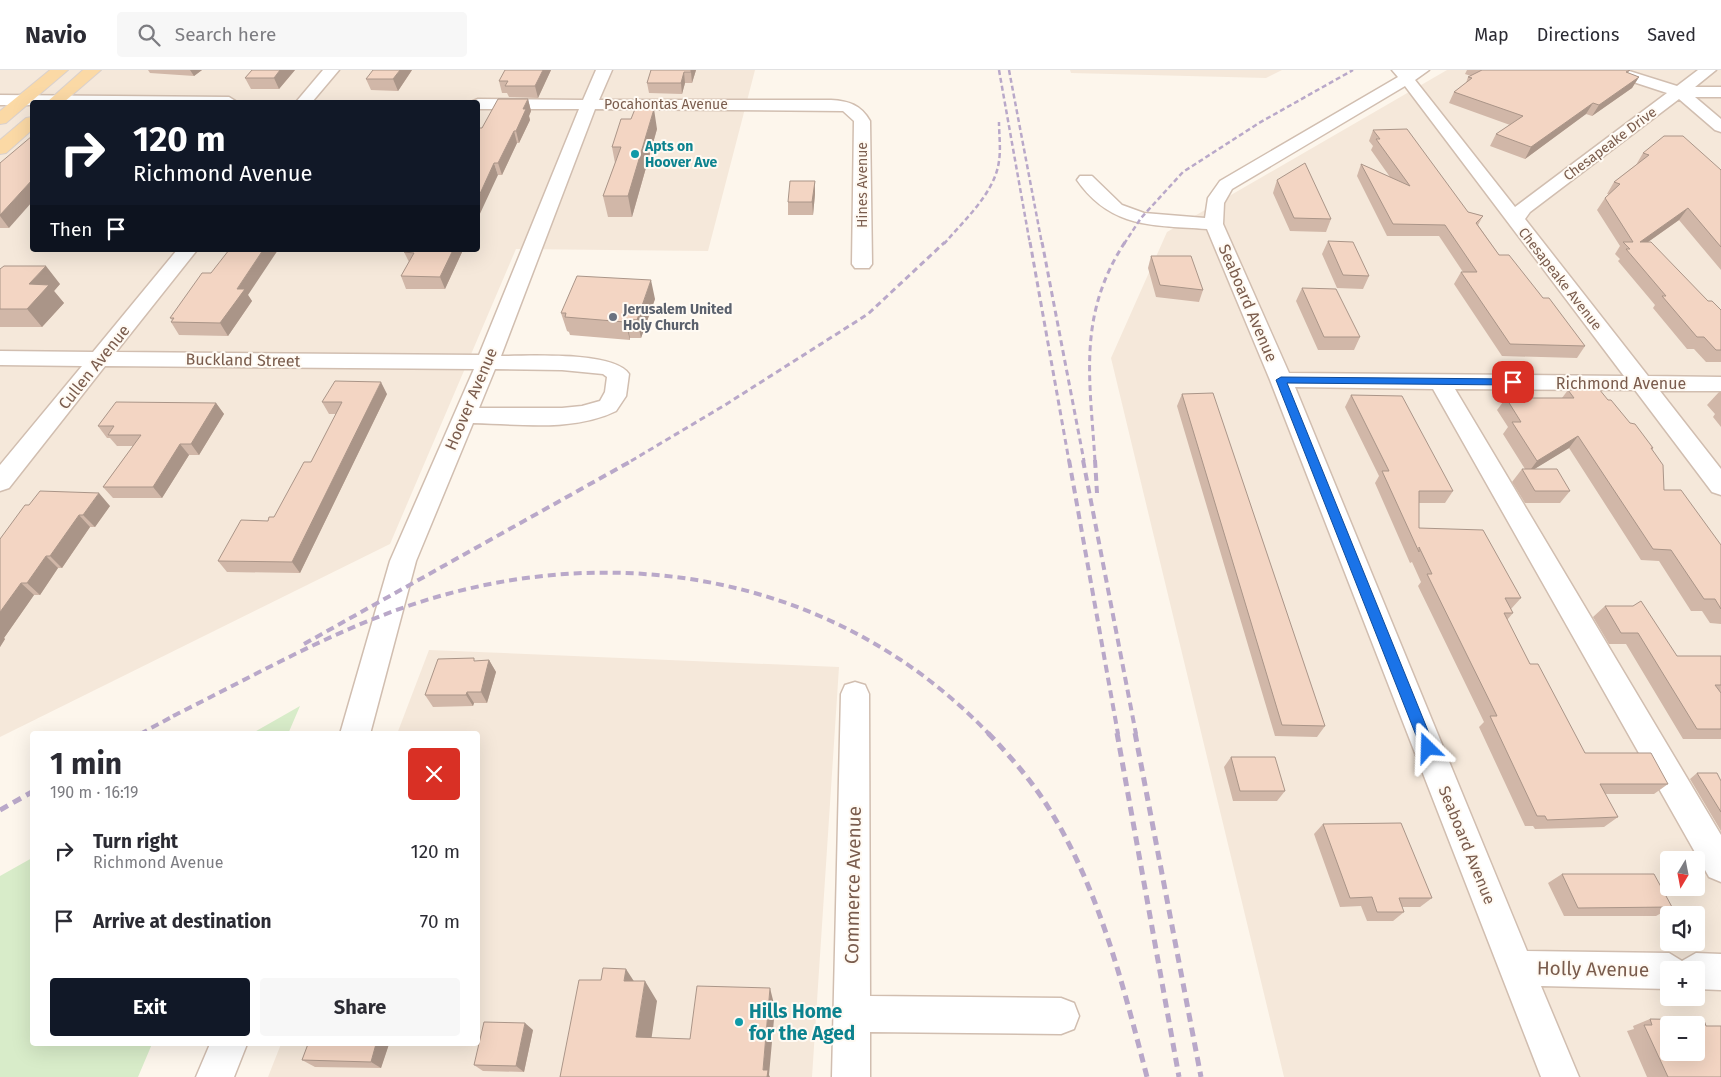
<!DOCTYPE html>
<html lang="en">
<head>
<meta charset="utf-8">
<style>
  body { margin:0; font-family:"Fira Sans",sans-serif; background:#f7f7f7; color:#2b2b33; height:100vh; display:flex; flex-direction:column; font-size:19px; white-space:nowrap }
  * { box-sizing:border-box; margin:0 }
  p { font-size:16px; color:#7c7c81 }
  .icon { flex:none; width:28px; height:28px; fill:none; stroke:currentColor; stroke-width:2; stroke-linecap:round; stroke-linejoin:round }
  .map { position:relative; flex:1; overflow:hidden }
  .side { position:absolute; left:30px; top:661px; width:450px; height:315px; display:flex; flex-direction:column; background:#fff; border-radius:5px; box-shadow:0 5px 20px #0002 }
  .side>* { flex:none }
  .guide { position:absolute; left:30px; top:30px; width:450px; height:152px; border-radius:5px; box-shadow:0 5px 20px #0002; background:#111827; color:#fff; overflow:hidden }
  .needle { width:32px; rotate:190deg }
  .fabs { position:absolute; left:1660px; top:781px; display:grid; gap:10px }
  .fabs a { display:grid; place-items:center; width:45px; height:45px; border-radius:5px; background:#fff; box-shadow:0 5px 20px #0002; font-size:25px }
  .pin { position:absolute; display:grid; place-items:center; width:42px; height:42px; color:#fff; margin:-21px; border-radius:10px; box-shadow:0 2px 8px #0006 }
  .me { position:absolute; width:55px; margin:-28px; rotate:338deg; stroke-linejoin:round; filter:drop-shadow(0 0 4px #0008) }
  .turn { display:flex; align-items:center; gap:18px; height:105px; padding:0 20px; font-size:22px }
  .turn .icon { width:65px; height:65px; stroke-width:2.5 }
  .turn b { display:block; font-size:35px; line-height:42px }
  .then { display:flex; align-items:center; height:48px; padding:0 20px; background:#0003; gap:10px; font-size:19px }
  .round { display:grid; place-items:center; flex:none; width:52px; height:52px; border-radius:5px; background:#f7f7f7 }
  .summary { display:flex; align-items:center; justify-content:space-between; height:85px; padding:0 20px }
  h1 { font-size:30px; font-weight:700; line-height:38px }
  .cta { display:flex; gap:10px; margin-top:auto; padding:10px 20px }
  .cta a { flex:1; height:58px; border-radius:5px; background:#111827; color:#fff; font-size:20px; font-weight:700; line-height:58px; text-align:center }
  .cta a+a { background:#f7f7f7; color:#2b2b33 }
  ul { padding:0; list-style:none }
  li { display:flex; align-items:center; gap:15px; height:70px; padding:0 20px }
  li div { flex:1 }
  li b { display:block; font-size:19px }
  li em { font-style:normal }
  header { display:flex; align-items:center; gap:30px; box-sizing:border-box; height:70px; padding:0 25px; background:#fff; border-bottom:1px solid #e1e1e2 }
  header strong { font-size:24px }
  nav { display:flex; gap:28px; margin-inline-start:auto; font-size:18px }
  .search { width:350px; height:45px; background:#f7f7f7; display:flex; align-items:center; gap:12px; box-sizing:border-box; padding:0 18px; border-radius:5px; color:#7c7c81; font-size:19px }
  .map>svg:first-child { display:block }
  .residential { fill:#f5e8da; fill-rule:evenodd }
  .green { fill:#d8ecc9 }
  .lines { fill:none; stroke-linecap:round; stroke-linejoin:round }
  .minor-casing { stroke:#d1beb0; stroke-width:3 }
  .major-casing { stroke:#dad1cd; stroke-width:2 }
  .minor { fill:#fff; fill-rule:evenodd }
  .major { fill:#fbd9a5; fill-rule:evenodd }
  .rail-far3 { stroke:#b9a8c9; stroke-width:2.5; stroke-dasharray:5 3; stroke-linecap:butt }
  .rail-far2 { stroke:#b9a8c9; stroke-width:3; stroke-dasharray:6 4; stroke-linecap:butt }
  .rail-far1 { stroke:#b9a8c9; stroke-width:4; stroke-dasharray:8 5; stroke-linecap:butt }
  .rail { stroke:#b9a8c9; stroke-width:5; stroke-dasharray:9 6; stroke-linecap:butt }
  .wall { fill:#d1b7a8 }
  .shaded-wall { fill:#aa9588 }
  .building { fill:#f3d5c3; stroke:#aa9588; fill-rule:evenodd }
  .route { fill:#1a73e8; stroke:#114b97 }
  .culture-dot { fill:#0f9aa8; stroke:#fffaf3; stroke-width:2 }
  .worship-dot { fill:#6b7280; stroke:#fffaf3; stroke-width:2 }
  .labels { text-anchor:middle; dominant-baseline:central; stroke-width:4; stroke-linejoin:round; paint-order:stroke }
  .far-street-label { font-size:14px; fill:#7a5c4d; stroke:#fffaf3 }
  .far-culture-label { font-size:14px; font-weight:bold; fill:#0d838f; stroke:#fffaf3; text-anchor:start }
  .far-worship-label { font-size:14px; font-weight:bold; fill:#5b616d; stroke:#fffaf3; text-anchor:start }
  .street-label { font-size:16px; fill:#7a5c4d; stroke:#fffaf3 }
  .near-street-label { font-size:19px; fill:#7a5c4d; stroke:#fffaf3 }
  .near-culture-label { font-size:19px; font-weight:bold; fill:#0d838f; stroke:#fffaf3; text-anchor:start }
</style>
</head>
<body>
<header>
<strong>Navio</strong>
<div class="search"><svg class="icon" aria-label="search" viewBox="0 0 24 24"><circle cx="10" cy="10" r="6"/><path d="M15 15l6 6"/></svg>Search here</div>
<nav><a>Map</a><a>Directions</a><a>Saved</a></nav>
</header>
<div class="map">
<svg width="1721" height="1007" viewBox="0 0 1721 1007">
  <rect width="100%" height="100%" fill="#fdf6ec"/>
  <path class="residential" d="M0,0H755L708,181L516,179L390,474L0,667ZM32,32H478V180H32Z
    M1070,0H1282L1266,8L1071,3Z
    M1447,0H1721V1007H1284L1111,288L1167,162ZM1669,790H1696V818H1669ZM1669,845H1696V872H1669ZM1669,900H1696V928H1669ZM1669,955H1696V982H1669Z
    M429,580L839,597L812,1007H268L281,974H478V664H397Z"/>
  <path class="green" d="M300,636L288,664H251Z
    M32,788V974H152L138,1007H0V806Z"/>
  <g class="lines">
    <defs>
      <path id="minor" d="M323,0H339L312,32H296Z
        M596,0H612L599,30H831C849,31 861,35 870,51L872,194L869,198H855L852,194L854,51L843,41L595,39L501,286C528,286 614,281 629,304L626,326L616,341C574,362 519,354 473,353L416,491L370,664H340L390,491L474,299L105,296L9,418L0,421V395L82,296L0,295V281L93,282L177,180H197L116,282L479,285L579,39H478V32H471L478,29L583,30ZM495,299L562,300L603,304L607,307L605,322L600,331L582,336L562,338H479Z
        M1392,0H1429L1415,10L1515,137L1667,23L1606,3L1603,0H1626L1677,16L1698,0H1716L1695,17H1721V27H1695L1721,49V62L1715,60L1679,29L1530,142L1525,149L1648,306L1721,307V321H1660L1721,399V425L1712,422L1635,320L1455,319L1721,765V812L1709,807L1433,319L1295,317L1527,881L1669,883L1682,891L1696,883L1721,884V920L1696,919V900H1669V919L1541,916L1579,1007H1541L1270,310L1207,159C1154,155 1111,159 1077,110L1080,106H1092L1122,135L1144,143L1205,148L1208,128L1220,111L1398,7ZM1405,16L1624,306L1289,303L1223,154L1224,133L1232,119Z
        M0,25L229,27L237,32H32V35H0Z
        M855,612L865,615L869,624L870,926L1061,928L1074,933L1079,946L1074,959L1061,964L870,962V1007H832L841,624L845,615Z
        M210,974H247L234,1007H196Z"/>
      <path id="major" d="M50,0H68L6,53L0,54V41Z
        M83,0H101L64,32H47Z
        M32,47V60L6,83L0,84V70L26,48Z"/>
    </defs>
    <use href="#minor" class="minor-casing"/>
    <use href="#major" class="major-casing"/>
    <use href="#minor" class="minor"/>
    <use href="#major" class="major"/>
    <path class="rail-far3" d="M999,0L1030,174
      M1009,0L1042,174
      M944,174C964,150 995,123 999,91C1001,78 999,65 999,52
      M1124,174L1141,148L1183,102L1259,53L1353,0"/>
    <path class="rail-far2" d="M1030,172L1069,391
      M1042,172L1084,391
      M631,391L725,335L868,244L945,172
      M1095,391C1090,309 1077,246 1125,172"/>
    <path class="rail-far1" d="M1069,390L1118,664
      M1083,390L1136,664
      M1095,390L1097,423
      M304,574L633,390
      M173,646C250,608 326,564 408,536C613,466 837,505 989,664
      M140,664L179,643"/>
    <path class="rail" d="M988,663C1010,686 1031,710 1048,737C1099,818 1123,915 1147,1007
      M1117,663L1179,1007
      M1135,663L1201,1007
      M140,664L142,663
      M0,740L32,722"/>
  </g>
  <path class="wall" d="M148,0H202L194,6L150,3Z
    M252,0H295L279,19H251L245,8Z
    M412,0L398,21L371,20L366,9Z
    M551,0L538,28L509,27L507,23H502L499,11Z
    M651,0H696L692,13H685L682,24L649,23L647,13Z
    M1467,0H1630L1628,3L1639,7L1632,18L1592,46L1586,44L1525,89L1490,76L1496,64L1510,55L1449,33L1454,22L1466,13L1468,7L1471,6L1465,4Z
    M528,29L531,41L529,46L530,50L519,73H517L502,105H498L482,58Z
    M657,59L632,147H608L603,126L615,93L612,77Z
    M1373,60L1468,142L1483,146L1478,155L1499,185L1543,228L1585,276L1577,288L1502,286L1454,214L1461,202H1463L1439,166H1387L1357,106L1361,94L1390,107L1371,80L1373,76L1369,71Z
    M1643,83L1721,100V200L1679,150L1648,172L1708,231L1721,240V292H1706L1694,279H1687L1653,238L1655,235L1618,191L1620,189L1615,184L1620,176L1597,140L1605,128L1609,124H1607L1614,112L1636,95Z
    M0,93L9,158H0Z
    M1277,110L1331,149L1326,162L1290,161L1273,123Z
    M815,111V124L813,145H788V132Z
    M1328,171L1369,206L1363,219L1337,218L1322,184Z
    M463,180L445,219H406L401,206L409,192L404,182Z
    M1151,186L1203,220L1199,232L1156,227L1148,198Z
    M0,199L60,214L54,221L64,233L42,257H0Z
    M1302,218L1360,267L1354,280H1318L1296,231Z
    M248,225L252,231L228,266L179,265L171,252L172,250L170,248Z
    M655,229L641,268H630V270L570,265L569,262L567,261L561,243Z
    M1568,320L1608,330L1653,378L1652,380L1664,420L1721,475V554L1710,553L1702,541H1691L1659,491L1641,490L1569,378L1534,399L1570,421L1560,433H1525L1512,412L1522,399H1525L1503,364L1508,357L1497,340L1506,328H1562Z
    M1719,322H1721V357L1713,347L1715,344L1707,335Z
    M387,324L300,503L227,502L218,491L274,447L311,392L336,344H329L322,332Z
    M1182,324L1325,656L1317,667L1275,666L1177,336Z
    M1351,325L1453,421L1445,433H1419V458L1521,528L1511,539L1513,543L1507,550L1530,594L1585,683L1668,714L1654,724H1605L1618,747L1604,757L1535,759L1533,756H1525L1479,657L1484,652L1418,516L1421,512L1412,492L1410,493L1375,413L1379,406L1345,337Z
    M216,333L224,344L199,385H189L162,428H113L103,417L133,376H117L110,368H107L98,356Z
    M29,435L110,436L95,457H90L62,498H58L40,525H34L4,568L5,569L0,577V469Z
    M1605,536L1677,586H1721V669H1683L1626,574H1609L1593,547Z
    M489,590L496,602L487,633H474L473,636L433,637L425,625L476,591Z
    M1231,687L1285,721L1277,731H1233L1224,697Z
    M1697,703L1721,711V761L1690,709Z
    M1323,754L1432,828L1420,837H1402L1404,842L1393,851H1367L1361,836L1340,837L1314,764Z
    M1562,804L1672,837L1656,846H1564L1548,813Z
    M1650,949L1706,956L1721,1007H1647L1627,961L1634,959L1633,956Z
    M533,960L524,1002L483,1001L474,995Z
    M308,974H389L381,998L315,997L302,990Z"/>
  <path class="shaded-wall" d="M190,0H202L194,6Z
    M280,0H295L279,19L274,8Z
    M400,0H412L398,21L393,9Z
    M543,0H551L538,28L535,16Z
    M691,0H696L692,13L691,2Z
    M684,2L685,13L682,24L681,13Z
    M1639,7L1632,18L1592,46L1599,35Z
    M528,29L531,41L529,46L530,50L519,73L516,61L523,39Z
    M1593,33L1586,44L1525,89L1531,77Z
    M654,39L657,59L632,147L628,126Z
    M514,61L517,73L502,105L498,93Z
    M494,93L498,105L478,148V128Z
    M32,110V132L9,158L0,146V145Z
    M815,111V124L813,145L812,132Z
    M1688,138L1679,150L1631,184L1640,172Z
    M263,180H278L248,225L252,231L228,266L220,253L237,219Z
    M453,180H463L445,219L440,207Z
    M46,196L60,214L54,221L64,233L42,257L27,239L29,214Z
    M651,210L655,229L641,268L637,250Z
    M626,249L630,268V270L625,252Z
    M381,312L387,324L300,503L292,492Z
    M216,333L224,344L199,385L191,374Z
    M1578,366L1569,378L1528,403L1537,391Z
    M180,374L189,385L162,428L153,417Z
    M99,423L110,436L95,457L83,445Z
    M79,445L90,457L62,498L50,486Z
    M46,486L58,498L40,525L27,513Z
    M21,513L34,525L4,568L5,569L0,577V542Z
    M489,590L496,602L487,633L481,622Z
    M467,622L474,633L473,636L466,625Z
    M626,899L639,919L624,911Z
    M645,911L657,931L649,985L636,967Z
    M770,918L775,938L769,1005L770,1007H765L763,1000Z
    M525,953L533,960L524,1002L516,996Z
    M376,974H389L381,998L371,992Z"/>
  <path class="building" d="M252,0H280L274,8H245Z
    M373,0H400L393,9H366Z
    M505,0H543L535,16H505L508,11H499Z
    M651,0H691V2H684L681,13H647Z
    M1482,0H1630L1626,2L1639,7L1599,35L1593,33L1531,77L1496,64L1523,46L1454,22L1472,8L1468,7Z
    M498,29H528L523,39H526L516,61H514L498,93H494L478,128V61L479,58H482Z
    M637,34L654,39L628,126H603L621,77H612L621,49H631Z
    M1407,59L1468,142L1483,146L1476,153L1499,185H1509L1543,228H1549L1585,276L1510,274L1461,202H1477L1445,155L1393,154L1361,94L1410,116L1376,69H1380L1373,60Z
    M32,66V110L0,145V93Z
    M1664,66H1683L1721,100V177L1688,138L1640,172H1651L1708,231H1712L1721,240V280H1716L1704,267H1697L1662,226H1666L1626,179H1630L1623,172H1633L1605,128L1620,114L1614,112L1649,85L1643,83Z
    M1305,93L1331,149L1294,148L1277,110Z
    M790,111H815L812,132H788Z
    M1328,171L1353,172L1369,206L1343,205Z
    M229,180H263L237,219H245L220,253L171,252L174,248H170L202,203H211Z
    M406,180H453L440,207L401,206L414,183L404,182Z
    M1151,186H1191L1203,220L1160,215Z
    M4,196H46L29,214L49,215L27,239H0V199Z
    M577,206L651,210L637,250L626,249L625,252L565,247L566,243H561Z
    M1302,218L1336,219L1360,267H1324Z
    M335,311L381,312L292,492L218,491L241,450L268,451L269,447H274L304,392H311L342,332H322Z
    M1599,319L1608,330H1611L1630,353L1635,354L1653,378H1651L1663,395L1664,420H1681L1721,475V539L1715,529H1704L1671,480L1653,479L1578,366L1537,391L1512,352H1521L1506,328H1574L1568,320Z
    M1213,323L1325,656L1282,655L1182,324Z
    M1351,325L1402,326L1453,421H1419V458L1483,460L1521,528H1505L1513,543H1504L1530,594H1538L1585,683H1651L1668,714H1600L1618,747L1547,750L1545,746H1537L1490,646H1497L1427,504H1432L1419,477V482L1382,401H1389Z
    M116,332L216,333L191,374H180L153,417H103L141,365H108L114,356H98Z
    M1522,399H1557L1570,421H1535Z
    M40,421L99,423L83,445H79L50,486H46L27,513H21L0,542V469L25,435H29Z
    M1641,531L1677,586H1721V615H1715L1721,623V659H1697L1638,563H1621L1605,536H1633Z
    M474,588V591L489,590L481,622H467L466,625H425L438,589Z
    M1231,687H1275L1285,721H1240Z
    M1697,703H1717L1721,711V742Z
    M1401,753L1432,828H1399L1404,842H1377L1372,827L1350,828L1323,754Z
    M1562,804H1654L1672,837L1578,838Z
    M603,898L626,899L624,911H645L636,967L690,969L697,916L770,918L763,1000H768L767,1007H560L579,910H601Z
    M1650,949L1704,950L1706,956H1721V1007H1668L1644,955H1652ZM1669,955H1696V982H1669Z
    M484,952L525,953L516,996L474,995Z
    M308,974H376L371,992L302,990Z"/>
  <path class="route" d="M1281,307L1513,309L1518,312L1513,315L1287,313L1435,678L1433,682H1423L1421,678L1276,310Z"/>
  <g class="culture-dot">
    <circle cx="635" cy="84" r="5"/>
    <circle cx="739" cy="952" r="5"/>
  </g>
  <circle class="worship-dot" cx="613" cy="247" r="5"/>
  <g class="labels">
    <g class="far-street-label">
      <text x="666" y="34">Pocahontas Avenue</text>
      <text transform="translate(1610 74) rotate(-37)">Chesapeake Drive</text>
      <text transform="translate(862 115) rotate(-90)">Hines Avenue</text>
      <text transform="translate(1560 209) rotate(52)">Chesapeake Avenue</text>
    </g>
    <g class="far-culture-label">
      <text x="645" y="76">Apts on<tspan x="645" dy="16">Hoover Ave</tspan></text>
    </g>
    <g class="far-worship-label">
      <text x="623" y="239">Jerusalem United<tspan x="623" dy="16">Holy Church</tspan></text>
    </g>
    <g class="street-label">
      <text transform="translate(1248 233) rotate(67)">Seaboard Avenue</text>
      <text transform="translate(243 290) rotate(1)">Buckland Street</text>
      <text transform="translate(94 297) rotate(-51)">Cullen Avenue</text>
      <text x="1621" y="313">Richmond Avenue</text>
      <text transform="translate(471 329) rotate(-67)">Hoover Avenue</text>
      <text transform="translate(1467 775) rotate(68)">Seaboard Avenue</text>
    </g>
    <g class="near-street-label">
      <text transform="translate(853 815) rotate(-89)">Commerce Avenue</text>
      <text transform="translate(1593 899) rotate(1)">Holly Avenue</text>
    </g>
    <g class="near-culture-label">
      <text x="749" y="941">Hills Home<tspan x="749" dy="22">for the Aged</tspan></text>
    </g>
  </g>
</svg>
<div class="fabs">
<a><svg class="needle" viewBox="-14 -14 28 28"><path d="M0-13l5 13h-10z" fill="#e53935"/><path d="M0 13l5-13h-10z" fill="#7c7c81"/></svg></a>
<a><svg class="icon" aria-label="sound" viewBox="0 0 24 24"><path d="M4 9h4l5-4v14l-5-4H4zM17 9q2 3 0 6"/></svg></a>
<a>+</a>
<a>−</a>
</div>
<div class="pin" style="left:1513px;top:312px;background:#d93025"><svg class="icon" aria-label="arrive" viewBox="0 0 24 24"><path d="M6 21V4h12l-3 4 3 4H6"/></svg></div>
<svg class="me" style="left:1428px;top:678px" viewBox="-20 -20 40 40"><path d="M0-17L14 15 0 8-14 15z" fill="#1a73e8" stroke="#fff" stroke-width="4"/></svg>
<div class="guide">
<div class="turn"><svg class="icon" aria-label="right" viewBox="0 0 24 24"><path d="M7 20v-9h11M14 6l5 5-5 5"/></svg><div><b>120 m</b>Richmond Avenue</div></div>
<div class="then">Then<svg class="icon" aria-label="arrive" viewBox="0 0 24 24"><path d="M6 21V4h12l-3 4 3 4H6"/></svg></div>
</div>
<section class="side">
<div class="summary"><div><h1>1 min</h1><p>190 m · 16:19</p></div><a class="round" style="background:#d93025;color:#fff"><svg class="icon" aria-label="close" viewBox="0 0 24 24"><path d="M6 6l12 12M18 6L6 18"/></svg></a></div>
<ul>
<li><svg class="icon" aria-label="right" viewBox="0 0 24 24"><path d="M7 20v-9h11M14 6l5 5-5 5"/></svg><div><b>Turn right</b><p>Richmond Avenue</p></div><em>120 m</em></li>
<li><svg class="icon" aria-label="arrive" viewBox="0 0 24 24"><path d="M6 21V4h12l-3 4 3 4H6"/></svg><div><b>Arrive at destination</b></div><em>70 m</em></li>
</ul>
<div class="cta"><a>Exit</a><a>Share</a></div>
</section>
</div>
</body>
</html>
